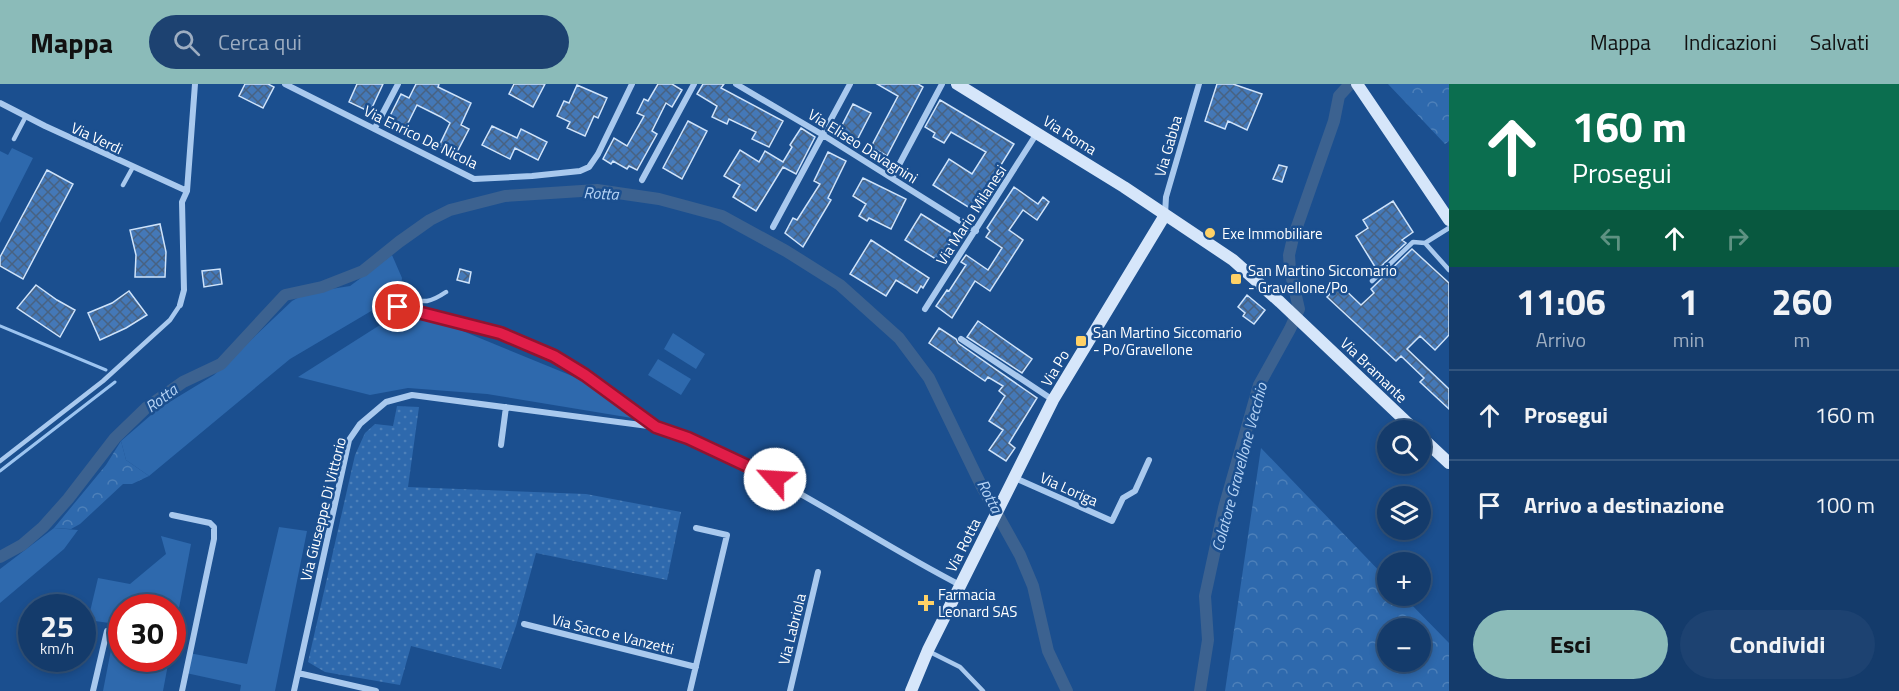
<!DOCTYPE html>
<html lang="it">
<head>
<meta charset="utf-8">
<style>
  body { margin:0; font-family:"Titillium Web",sans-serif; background:#1d4271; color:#f1f3f6; height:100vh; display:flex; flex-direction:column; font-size:22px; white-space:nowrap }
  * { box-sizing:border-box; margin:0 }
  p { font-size:20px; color:#9dadc1 }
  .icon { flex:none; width:33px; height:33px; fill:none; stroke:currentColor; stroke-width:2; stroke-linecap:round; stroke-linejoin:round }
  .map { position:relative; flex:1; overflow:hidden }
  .panel { display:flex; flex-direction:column; background:#143b6b; width:450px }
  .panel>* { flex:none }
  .guide { background:#0b6e4f; color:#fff; overflow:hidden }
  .fabs { position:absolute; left:1377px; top:336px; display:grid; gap:12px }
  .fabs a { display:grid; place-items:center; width:54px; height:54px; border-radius:50%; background:#143b6b; box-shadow:0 3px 9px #0003,0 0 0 2px #33557e; font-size:30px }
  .speed { position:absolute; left:18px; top:510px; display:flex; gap:12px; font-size:30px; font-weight:700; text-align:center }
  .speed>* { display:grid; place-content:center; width:78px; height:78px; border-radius:50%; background:#143b6b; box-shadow:0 3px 9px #0003,0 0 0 2px #33557e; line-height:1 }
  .speed small { font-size:15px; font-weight:400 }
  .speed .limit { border:9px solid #d22; background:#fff; color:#111 }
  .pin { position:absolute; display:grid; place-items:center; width:51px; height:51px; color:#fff; margin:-26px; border:3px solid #fff; border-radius:50%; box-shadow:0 2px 6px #0007 }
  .me { position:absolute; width:66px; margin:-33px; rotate:296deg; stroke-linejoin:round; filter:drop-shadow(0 0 4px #0008) }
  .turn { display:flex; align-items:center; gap:21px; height:126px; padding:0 24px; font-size:27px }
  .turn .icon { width:78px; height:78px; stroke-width:2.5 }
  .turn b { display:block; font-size:42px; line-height:51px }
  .lanes { display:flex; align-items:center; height:57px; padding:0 24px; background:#0003; justify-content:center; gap:30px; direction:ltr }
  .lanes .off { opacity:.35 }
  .eta { display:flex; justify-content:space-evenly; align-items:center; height:102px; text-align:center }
  .eta b { font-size:36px; font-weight:700; line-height:42px }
  .button { display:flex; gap:12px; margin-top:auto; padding:12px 24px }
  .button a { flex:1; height:69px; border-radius:36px; background:#8bbbb9; color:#111; font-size:24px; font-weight:700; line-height:69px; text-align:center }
  .button a+a { background:#1d4271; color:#f1f3f6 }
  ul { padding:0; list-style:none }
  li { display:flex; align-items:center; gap:18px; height:90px; padding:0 24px; border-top:2px solid #33557e }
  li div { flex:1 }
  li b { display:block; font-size:22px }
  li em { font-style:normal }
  header { display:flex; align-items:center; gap:36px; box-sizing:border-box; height:84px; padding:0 30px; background:#8bbbb9; color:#111 }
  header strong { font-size:28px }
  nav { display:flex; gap:33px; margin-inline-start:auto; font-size:21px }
  .search { width:420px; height:54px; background:#1d4271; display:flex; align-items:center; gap:15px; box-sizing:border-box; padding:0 21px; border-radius:33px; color:#9dadc1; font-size:22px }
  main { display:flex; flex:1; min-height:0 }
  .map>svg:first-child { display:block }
  .grass { fill:#2e69ad }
  .forest { fill:url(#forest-crowns); fill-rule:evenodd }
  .park { fill:url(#park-dots) }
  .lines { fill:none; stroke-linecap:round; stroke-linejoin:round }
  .stream { stroke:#9cc4f0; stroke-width:3 }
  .canal { stroke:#3c6290; stroke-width:12 }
  .building { fill:url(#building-cross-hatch); stroke:#cfe3fa; stroke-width:1.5 }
  .lane { stroke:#a9c9ee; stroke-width:4.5 }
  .street { stroke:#a9c9ee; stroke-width:6 }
  .secondary { stroke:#d6e6fa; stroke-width:12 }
  .route-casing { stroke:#92132f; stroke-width:15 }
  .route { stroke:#e11d48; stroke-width:10 }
  .poi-dot { fill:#ffd166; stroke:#1b4f8f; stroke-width:2 }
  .labels { text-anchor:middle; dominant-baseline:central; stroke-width:5; stroke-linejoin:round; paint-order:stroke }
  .street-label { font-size:15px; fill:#fff; stroke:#1b4f8f }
  .poi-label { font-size:15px; fill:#fff; stroke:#1b4f8f; text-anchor:start }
  .water-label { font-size:16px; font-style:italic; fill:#b5d3f5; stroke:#1b4f8f }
</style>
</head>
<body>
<header>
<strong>Mappa</strong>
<div class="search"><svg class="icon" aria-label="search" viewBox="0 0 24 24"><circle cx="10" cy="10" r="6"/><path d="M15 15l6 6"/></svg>Cerca qui</div>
<nav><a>Mappa</a><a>Indicazioni</a><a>Salvati</a></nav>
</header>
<main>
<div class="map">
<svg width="1449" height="607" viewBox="0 0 1449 607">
  <defs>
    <pattern id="forest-crowns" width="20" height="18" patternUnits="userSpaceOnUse" patternTransform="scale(1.5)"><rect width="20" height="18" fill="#2e69ad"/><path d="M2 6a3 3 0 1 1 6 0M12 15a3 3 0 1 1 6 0" fill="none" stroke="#4d80b9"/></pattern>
    <pattern id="park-dots" width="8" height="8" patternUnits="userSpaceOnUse" patternTransform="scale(1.5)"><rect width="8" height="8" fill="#2e69ad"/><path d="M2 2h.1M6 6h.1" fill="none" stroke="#4d80b9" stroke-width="1.8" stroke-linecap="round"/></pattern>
    <pattern id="building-cross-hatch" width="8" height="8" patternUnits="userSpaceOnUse" patternTransform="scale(1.5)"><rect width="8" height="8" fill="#4478b7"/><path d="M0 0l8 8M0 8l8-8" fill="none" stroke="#486282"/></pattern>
  </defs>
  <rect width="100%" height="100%" fill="#1b4f8f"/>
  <path class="grass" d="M12,64L33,74L0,139V67L8,71Z
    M392,171L402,194L400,210L290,275L149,392L126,376L121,357L158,325L214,291L292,217L306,209L350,202Z
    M409,232L448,241L582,296L632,334L487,310L408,304L370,311L298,293L391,234Z
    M673,249L705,270L696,285L664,265Z
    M658,275L691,295L681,311L648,291Z
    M279,443L307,447L275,607H240L241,601L186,589L189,569L247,580Z
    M54,444L78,446L64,465L0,519V485Z
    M161,452L191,460L173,556L172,524H122V574L169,575L163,607H103L116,540L88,536L98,494L130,500L166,470Z"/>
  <path class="forest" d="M1388,0H1449V57L1445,60Z
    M121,357L126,376L149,392L132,400H123L80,440L71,445L54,444L106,381Z
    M1261,364L1387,495L1388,512H1403L1449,559V607H1225ZM1388,544H1420V578H1388Z"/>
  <path class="park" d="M397,322L419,323L408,403L586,410L681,428L667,496L536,469L516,542L501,585L411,562L400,601L325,588L308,578L355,371L365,349L375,340L393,342Z"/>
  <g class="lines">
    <path class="stream" d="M0,242L106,286
      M0,387L115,298"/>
    <path class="canal" d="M0,473L22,461L43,443L68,415L115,354L146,324L183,298L221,280L285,211L322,203L363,187L399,158L430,136L450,126L505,112L597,106L659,115L722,132L786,167L840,201L899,254L929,294L981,401L1020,471L1033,502L1048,567L1067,607
      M1200,607L1208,556L1205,512L1224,424L1259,301L1290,245L1299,225L1290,186L1289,171L1293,154L1334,37L1339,12L1350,0"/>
  </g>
  <path class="building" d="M245,0H268L274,3L263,24L239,12Z
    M357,0H383L370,28L349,18Z
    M416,0H439L438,3L471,19L461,41L469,45L456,70L439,62L450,39L441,33L417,21L405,45L388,36L401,10L409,14Z
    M514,0H545L533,23L509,10Z
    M658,0H672L682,6L672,23L666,19L652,47L657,50L637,86L629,82L627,85L613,77L611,80L603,75L614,54L627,62L644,32L637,29L644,15L648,17Z
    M703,0H724L721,4L783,37L769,63L752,55L756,48L729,35L727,40L712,33L717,22L697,10Z
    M877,0H918L923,3L887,72L871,63L898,12Z
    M1217,0H1233L1262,10L1247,46L1228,37L1225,45L1205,37Z
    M577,1L607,14L598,34L594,32L585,52L567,44L570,38L557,32L564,17L569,19Z
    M940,16L1014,60L973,126L933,101L949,75L972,90L986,68L951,48L944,59L933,53L935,49L925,43Z
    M853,20L871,29L856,58L838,49Z
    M688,37L707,47L682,95L663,84Z
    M492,42L517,54L521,45L547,58L538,76L515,64L510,75L482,61Z
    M801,44L815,53L796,90L783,83L756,127L733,113L740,101L724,92L740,66L759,78L765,67L783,78L792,63L790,61Z
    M828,68L846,77L828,114L831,116L803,163L785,149L793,134L797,136L820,100L814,97Z
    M1279,81L1287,83L1282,98L1273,95Z
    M47,86L73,100L23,195L0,182V173Z
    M863,94L906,115L891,145L869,134L867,137L859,132L866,120L853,112Z
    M1014,103L1038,120L1043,113L1049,118L1037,136L1023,126L1009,146L1023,156L990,207L975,197L952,234L936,222L947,206L949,207L966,181L961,178L966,171L988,186L1002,164L986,153L990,147L987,144Z
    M1393,117L1413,148L1402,156L1406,159L1377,186L1356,152L1368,144L1363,136Z
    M921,130L955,151L939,177L905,156Z
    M160,140L166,168L165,193H135L136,171L130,146Z
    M871,156L929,194L923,204L921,202L917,209L896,196L886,212L850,190Z
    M1412,165L1449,199V251L1435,266L1420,252L1407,265L1449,305V325L1420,298L1424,294L1401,272L1396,277L1327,213L1339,200L1361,221L1374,209L1371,205Z
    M220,185L222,200L204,203L202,187Z
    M460,185L471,188L469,199L457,196Z
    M36,201L57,216L75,226L60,253L17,224Z
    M129,207L147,231L126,244L100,256L88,229L112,219Z
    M1247,211L1265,226L1254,240L1243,232L1245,229L1238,223Z
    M978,237L1032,275L1022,289L967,253Z
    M939,244L956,255L958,259L1037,314L1009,359L1015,364L1006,377L989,366L1003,346L989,337L1005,312L999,307L1003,302L988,293L985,297L929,259Z"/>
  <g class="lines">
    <path class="lane" d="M14,55L26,32
      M123,101L133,83
      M1425,159L1449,186
      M1372,197L1413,158L1425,159L1449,144
      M446,208C440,212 434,216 427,217C415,218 410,212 397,218L398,223L500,249L554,272
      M0,377L103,297L170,236L180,221
      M930,568L960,583L983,607"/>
    <path class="street" d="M285,0L474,95L532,92L580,87L589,83L598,70L632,0
      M736,0L823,51L976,147
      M0,19L45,42L187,107
      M375,44L398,0
      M892,94L942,0
      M642,96L694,0
      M1165,130L1166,113L1199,0
      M773,143L850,0
      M180,221L184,206L182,118L187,107L195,0
      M925,225L1037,49
      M961,255L1053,316
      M554,272L585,291L656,343
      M501,361L506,323
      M1015,394L1112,437L1123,414L1135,407L1149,376
      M172,431L210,439L214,443V455L182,607
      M524,540L696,583
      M298,589L376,607
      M93,607L107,547
      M294,607L349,356L360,340L386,318L412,311L656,343C768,380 857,448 960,501
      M690,607L727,451L696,444
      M790,607L818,488"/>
    <path class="secondary" d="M957,0L1124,103L1233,176L1280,218L1415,346
      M1357,0L1449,136
      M1420,352L1449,379
      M911,607L928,566L1053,316L1165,131"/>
  </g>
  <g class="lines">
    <defs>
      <path id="route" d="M398,223L500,249L554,272L585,291L656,343L688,354L775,395"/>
    </defs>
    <use href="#route" class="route-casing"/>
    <use href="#route" class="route"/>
  </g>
  <g class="poi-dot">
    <circle cx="1210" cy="149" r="6"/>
    <rect x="1230" y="189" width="12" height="12" rx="3"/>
    <rect x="1075" y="251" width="12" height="12" rx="3"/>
    <path d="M923 510h6v6h6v6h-6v6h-6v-6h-6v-6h6z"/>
  </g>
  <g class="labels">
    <g class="street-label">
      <text transform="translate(1070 51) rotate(32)">Via Roma</text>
      <text transform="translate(421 53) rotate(26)">Via Enrico De Nicola</text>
      <text transform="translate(97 54) rotate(25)">Via Verdi</text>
      <text transform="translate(863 62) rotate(32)">Via Eliseo Davagnini</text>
      <text transform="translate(1168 62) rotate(-74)">Via Gabba</text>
      <text transform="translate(971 131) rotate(-57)">Via Mario Milanesi</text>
      <text transform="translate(1055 284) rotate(-59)">Via Po</text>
      <text transform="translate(1374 286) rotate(44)">Via Bramante</text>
      <text transform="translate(1069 405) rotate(24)">Via Loriga</text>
      <text transform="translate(323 425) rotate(-76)">Via Giuseppe Di Vittorio</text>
      <text transform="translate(963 461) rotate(-63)">Via Rotta</text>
      <text transform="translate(792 545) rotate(-76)">Via Labriola</text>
      <text transform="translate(613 550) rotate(14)">Via Sacco e Vanzetti</text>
    </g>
    <g class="poi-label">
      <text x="1222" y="149">Exe Immobiliare</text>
      <text x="1248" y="186">San Martino Siccomario<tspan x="1248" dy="17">- Gravellone/Po</tspan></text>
      <text x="1093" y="248">San Martino Siccomario<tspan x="1093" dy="17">- Po/Gravellone</tspan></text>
      <text x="938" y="510">Farmacia<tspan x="938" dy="17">Leonard SAS</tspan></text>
    </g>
    <g class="water-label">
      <text transform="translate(601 109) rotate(3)">Rotta</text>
      <text transform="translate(161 314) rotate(-37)">Rotta</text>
      <text transform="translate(1239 383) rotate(-75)">Colatore Gravellone Vecchio</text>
      <text transform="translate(990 412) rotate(63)">Rotta</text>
    </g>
  </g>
</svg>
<div class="fabs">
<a><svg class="icon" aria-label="search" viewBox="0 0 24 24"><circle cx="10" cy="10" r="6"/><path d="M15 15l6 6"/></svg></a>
<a><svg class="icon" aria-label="layers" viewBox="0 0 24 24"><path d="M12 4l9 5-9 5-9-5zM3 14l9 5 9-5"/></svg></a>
<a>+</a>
<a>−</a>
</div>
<div class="speed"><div>25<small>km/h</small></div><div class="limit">30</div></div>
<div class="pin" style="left:398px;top:223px;background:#d93025"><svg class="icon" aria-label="arrive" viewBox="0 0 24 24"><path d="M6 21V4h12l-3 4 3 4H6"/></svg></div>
<svg class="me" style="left:775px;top:395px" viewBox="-20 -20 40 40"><circle r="19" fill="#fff"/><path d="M0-13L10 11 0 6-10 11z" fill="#e11d48"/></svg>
</div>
<section class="panel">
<div class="guide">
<div class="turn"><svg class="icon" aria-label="ahead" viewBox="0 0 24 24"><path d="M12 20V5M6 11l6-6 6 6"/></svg><div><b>160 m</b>Prosegui</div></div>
<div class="lanes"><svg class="icon off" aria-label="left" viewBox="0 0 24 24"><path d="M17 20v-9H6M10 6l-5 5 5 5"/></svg><svg class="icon" aria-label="ahead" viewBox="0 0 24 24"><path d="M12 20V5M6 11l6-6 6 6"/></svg><svg class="icon off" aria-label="right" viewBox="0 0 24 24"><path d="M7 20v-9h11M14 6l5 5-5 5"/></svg></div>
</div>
<div class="eta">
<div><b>11:06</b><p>Arrivo</p></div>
<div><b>1</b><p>min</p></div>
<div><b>260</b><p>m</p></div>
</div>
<ul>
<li><svg class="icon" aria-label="ahead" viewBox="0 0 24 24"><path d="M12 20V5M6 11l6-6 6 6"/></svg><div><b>Prosegui</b></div><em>160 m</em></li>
<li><svg class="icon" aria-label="arrive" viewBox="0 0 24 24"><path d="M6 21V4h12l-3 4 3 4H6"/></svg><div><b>Arrivo a destinazione</b></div><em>100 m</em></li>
</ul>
<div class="button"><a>Esci</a><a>Condividi</a></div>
</section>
</main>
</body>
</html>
